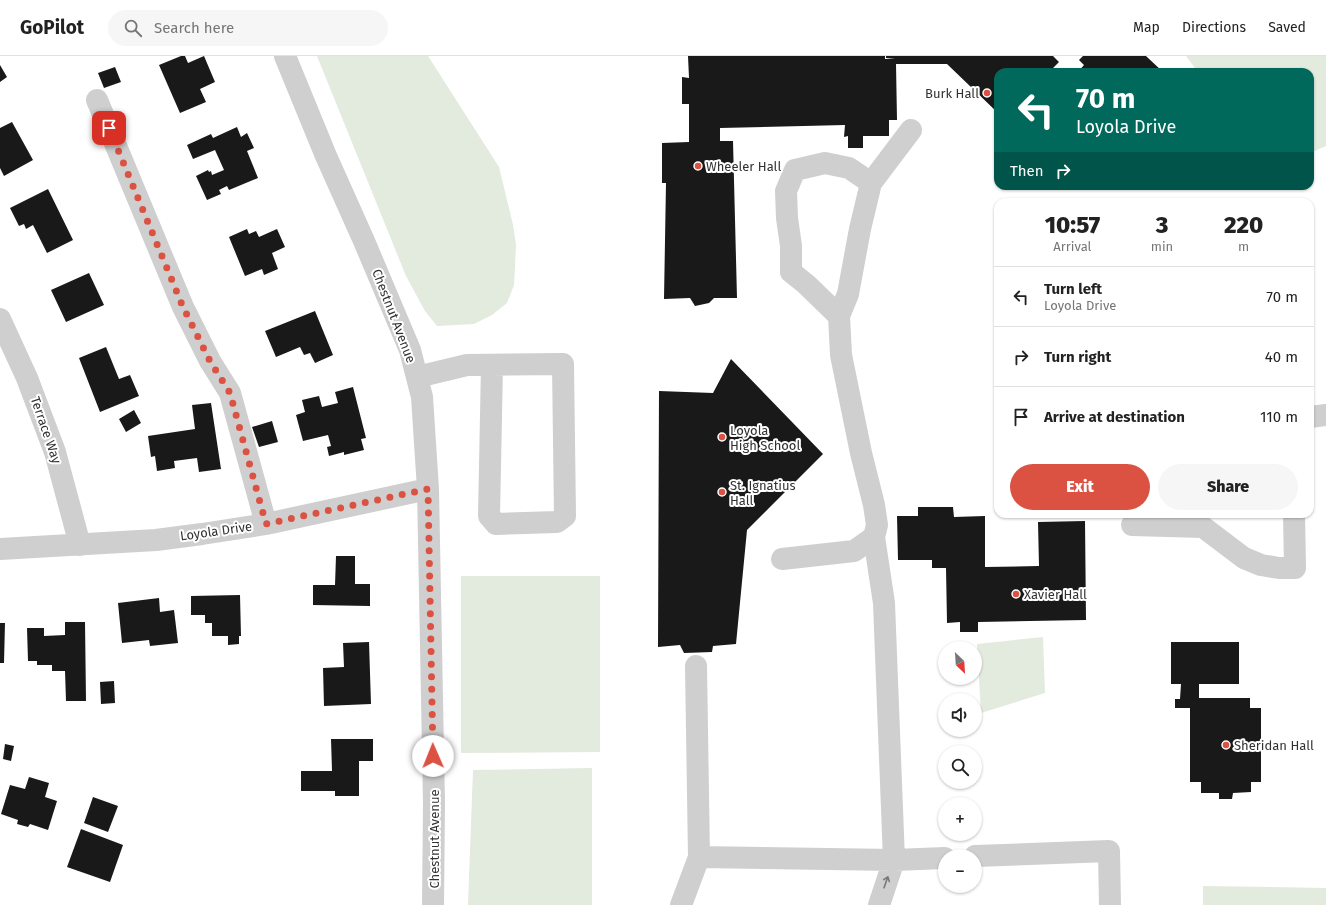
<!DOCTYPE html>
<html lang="en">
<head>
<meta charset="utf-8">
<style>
  body { margin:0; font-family:"Fira Sans",sans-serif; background:#f6f6f6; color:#222; height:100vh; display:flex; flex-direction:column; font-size:15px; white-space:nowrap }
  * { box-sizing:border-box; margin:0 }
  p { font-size:13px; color:#767676 }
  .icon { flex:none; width:22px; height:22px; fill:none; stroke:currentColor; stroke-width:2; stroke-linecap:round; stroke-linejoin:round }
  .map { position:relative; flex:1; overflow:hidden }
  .details { position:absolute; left:994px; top:142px; width:320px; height:320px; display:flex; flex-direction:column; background:#fff; border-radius:12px; box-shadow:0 1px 3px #0004 }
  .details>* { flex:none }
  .hud { position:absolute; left:994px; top:12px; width:320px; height:122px; border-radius:12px; box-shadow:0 1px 3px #0004; background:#00695c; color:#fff; overflow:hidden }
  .needle { width:26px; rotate:155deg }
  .fabs { position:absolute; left:938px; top:585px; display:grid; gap:8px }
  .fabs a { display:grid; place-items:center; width:44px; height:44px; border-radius:50%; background:#fff; box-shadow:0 1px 3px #0004; font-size:20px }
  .pin { position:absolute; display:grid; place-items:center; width:34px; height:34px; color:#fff; margin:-17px; border-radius:8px; box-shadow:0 2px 6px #0006 }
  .me { position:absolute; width:44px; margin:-22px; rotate:359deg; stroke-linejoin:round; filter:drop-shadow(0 0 3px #0008) }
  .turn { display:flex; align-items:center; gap:14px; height:84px; padding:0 16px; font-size:18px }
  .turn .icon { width:52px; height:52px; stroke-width:2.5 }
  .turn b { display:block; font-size:28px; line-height:34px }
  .then { display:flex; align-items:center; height:38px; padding:0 16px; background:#0003; gap:8px; font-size:15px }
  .eta { display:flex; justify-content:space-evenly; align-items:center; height:68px; text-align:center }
  .eta b { font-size:24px; font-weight:800; line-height:28px }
  .cta { display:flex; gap:8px; margin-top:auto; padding:8px 16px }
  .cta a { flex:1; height:46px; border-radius:24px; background:#db5242; color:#fff; font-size:16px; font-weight:800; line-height:46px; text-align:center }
  .cta a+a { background:#f6f6f6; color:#222 }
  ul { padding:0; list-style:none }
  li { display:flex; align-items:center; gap:12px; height:60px; padding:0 16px; border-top:1px solid #e0e0e0 }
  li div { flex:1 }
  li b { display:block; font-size:15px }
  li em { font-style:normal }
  header { display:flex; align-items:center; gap:24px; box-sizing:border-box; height:56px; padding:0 20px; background:#fff; border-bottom:1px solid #e0e0e0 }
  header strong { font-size:19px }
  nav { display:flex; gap:22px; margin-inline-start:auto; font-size:14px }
  .search { width:280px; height:36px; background:#f6f6f6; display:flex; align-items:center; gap:10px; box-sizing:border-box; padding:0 14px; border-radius:22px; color:#767676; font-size:15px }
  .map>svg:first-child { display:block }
  .green { fill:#e3eade }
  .building { fill:#191919 }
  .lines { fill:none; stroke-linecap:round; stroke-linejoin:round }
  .minor { stroke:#cfcfcf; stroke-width:22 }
  .oneway { stroke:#797979 }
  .route { stroke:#db5242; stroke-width:7; stroke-dasharray:0 12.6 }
  .poi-dot { fill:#db5242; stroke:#fff; stroke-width:1.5 }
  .labels { text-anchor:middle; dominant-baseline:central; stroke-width:4; stroke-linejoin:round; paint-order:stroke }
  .poi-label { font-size:13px; fill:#323232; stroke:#fff; text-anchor:start }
  .street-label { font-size:13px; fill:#323232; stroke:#fff }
</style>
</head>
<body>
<header>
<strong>GoPilot</strong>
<div class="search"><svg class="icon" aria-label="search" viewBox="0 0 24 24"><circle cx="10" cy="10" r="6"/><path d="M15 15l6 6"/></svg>Search here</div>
<nav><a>Map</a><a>Directions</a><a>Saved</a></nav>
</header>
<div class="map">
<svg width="1326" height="849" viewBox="0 0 1326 849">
  <rect width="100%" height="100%" fill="#fff"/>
  <path class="green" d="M317,0H428L499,111L513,169L516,189L514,229L507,247L492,259L474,268L437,270L425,255L406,220Z
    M1186,0H1326V90L1310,97V16H1198Z
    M461,520H600V696L461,697Z
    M1043,581L1045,637L981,657L977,588Z
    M592,712V849H468L473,714Z
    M1203,830L1326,832V849H1203Z"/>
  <path class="building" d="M181,0H185L188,7L204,0L215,26L200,33L206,46L180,57L159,9Z
    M688,0H885V3H895L886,2V0H1053L1059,6L1053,12L1057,16H998V57L947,8H896L897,64H889V80H863V92H848V80L844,81L845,69L720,72V85H733L737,242H714L709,247L695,250L690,242L664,243L666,127H662V87L689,86V48H682V21L689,22Z
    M1083,0H1146L1163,16H1078L1084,9L1079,4Z
    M0,9L7,21L0,26Z
    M115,11L121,26L104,32L98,17Z
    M12,66L33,104L4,120L0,112V72Z
    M237,71L241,81L247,77L254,92L247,95L258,122L229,134L227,130L219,134L221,138L207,144L196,120L208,114L209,116L211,115L212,119L224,114L215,94L193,103L187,89L211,78L213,82Z
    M48,133L73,184L47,197L33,169L26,173L24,168L19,170L10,152Z
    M247,173L249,178L256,175L259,181L277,173L285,191L272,197L278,213L264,219L262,213L245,220L229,181Z
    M89,217L104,249L66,266L51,234Z
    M315,255L333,299L315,307L310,297L304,299L300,291L276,301L265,275Z
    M106,291L119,323L130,319L139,340L100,356L79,302Z
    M731,303L823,398L747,474L736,588L713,590L712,596L684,597L680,589L658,591L659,335L713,337Z
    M353,331L366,382L361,383L364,394L344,399V396L329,400L327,391L331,390L328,379L303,385L296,359L305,356L302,344L319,340L322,351L338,347L335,336Z
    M211,347L221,413L199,416L197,402L174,405L175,412L157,415L155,400L151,401L148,380L195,373L192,349Z
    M134,354L141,367L126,376L119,363Z
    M272,365L278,386L259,391L252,371Z
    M918,451H953L954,461L985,460V511L1039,510L1038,466L1085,465L1086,564L978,566V576H960V566L947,567L946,512H932V504H898L897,460H918Z
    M336,500H355V528H370V550L313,549V529H335Z
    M240,539L241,580H239V588L228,589V580H212V567H205V559H191V540Z
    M159,542L160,556L174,554L178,587L150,590L149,584L122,587L118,547Z
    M65,566H85L86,645H66L65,615H52V609H37V605H28L27,572H44V580L65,579Z
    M0,567H5L4,607H0Z
    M369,586L371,648L324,650L323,612L344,611L343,587Z
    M1171,586H1239V628H1199V642H1250V652H1261V726H1251V736L1233,737L1232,743H1219V737H1201V726H1190V652H1175V643H1180L1181,628H1171Z
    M114,625L115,647L101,648L100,626Z
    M331,683H373V705H359V740H335V735H301V715H332Z
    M5,688L14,690L11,705L3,703Z
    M29,721L49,727L45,741L57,745L48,774L30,768L28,771L17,768L18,764L1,758L10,729L25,733Z
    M93,741L118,750L108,776L84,767Z
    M81,773L123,789L110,826L67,811Z"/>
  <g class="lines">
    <path class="minor" d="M285,0L326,100L364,185L410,294L422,341L428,433L434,747L433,849
      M97,44L183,251L210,305L230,337L266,468
      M825,107L849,112L871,127L860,173L848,238L839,260L806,228L791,216V190L787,162L786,135L795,114Z
      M871,127L911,74
      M0,263L27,322L55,396L80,489
      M417,321L467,309L563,308L565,460L557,466L496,468L489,460L492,309
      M1310,361L1326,359
      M1132,469L1203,471L1244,502L1261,509L1279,512H1295L1294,458
      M874,481L884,547L894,804L879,849
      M0,493L156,484L202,478L266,468L428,433
      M782,503L854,495L874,481L877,469L874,449L861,397L841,299L839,260
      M975,800L1109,795L1110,849
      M699,801L894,804L945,802
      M681,849L699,801L696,610"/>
  </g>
  <defs><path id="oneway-shaft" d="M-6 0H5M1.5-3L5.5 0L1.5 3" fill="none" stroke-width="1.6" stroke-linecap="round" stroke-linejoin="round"/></defs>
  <use class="oneway" href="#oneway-shaft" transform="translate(886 826) rotate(-71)"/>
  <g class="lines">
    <path class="route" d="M109,72L183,251L210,305L230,337L266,468L428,433L433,700"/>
  </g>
  <g class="poi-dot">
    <circle cx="987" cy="37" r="4"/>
    <circle cx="698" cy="110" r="4"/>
    <circle cx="722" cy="381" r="4"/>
    <circle cx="722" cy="436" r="4"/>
    <circle cx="1016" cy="538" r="4"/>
    <circle cx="1226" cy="689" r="4"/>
  </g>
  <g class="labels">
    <g class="poi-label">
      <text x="979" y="37" text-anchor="end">Burk Hall</text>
      <text x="706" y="110">Wheeler Hall</text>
      <text x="730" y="374">Loyola<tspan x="730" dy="15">High School</tspan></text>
      <text x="730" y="429">St. Ignatius<tspan x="730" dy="15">Hall</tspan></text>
      <text x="1024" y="538">Xavier Hall</text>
      <text x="1234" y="689">Sheridan Hall</text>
    </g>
    <g class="street-label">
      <text transform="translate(394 260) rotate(69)">Chestnut Avenue</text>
      <text transform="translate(46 374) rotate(71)">Terrace Way</text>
      <text transform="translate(216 475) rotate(-8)">Loyola Drive</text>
      <text transform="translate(434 783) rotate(-90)">Chestnut Avenue</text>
    </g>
  </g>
</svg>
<div class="fabs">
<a><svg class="needle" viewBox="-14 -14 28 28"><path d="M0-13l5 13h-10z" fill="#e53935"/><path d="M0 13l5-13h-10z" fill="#767676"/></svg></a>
<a><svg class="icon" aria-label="sound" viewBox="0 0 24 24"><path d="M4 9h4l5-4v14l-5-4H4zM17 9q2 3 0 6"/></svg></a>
<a><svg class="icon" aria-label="search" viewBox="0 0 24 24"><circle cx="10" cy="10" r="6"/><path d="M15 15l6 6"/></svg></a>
<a>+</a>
<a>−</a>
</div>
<div class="pin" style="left:109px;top:72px;background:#d93025"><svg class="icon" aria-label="arrive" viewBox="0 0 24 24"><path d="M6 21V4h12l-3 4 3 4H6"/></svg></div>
<svg class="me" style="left:433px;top:700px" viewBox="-20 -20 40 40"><circle r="19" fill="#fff"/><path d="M0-13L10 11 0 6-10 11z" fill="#db5242"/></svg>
<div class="hud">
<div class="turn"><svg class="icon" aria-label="left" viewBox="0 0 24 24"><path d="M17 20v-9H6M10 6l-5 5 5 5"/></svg><div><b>70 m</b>Loyola Drive</div></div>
<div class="then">Then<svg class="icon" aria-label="right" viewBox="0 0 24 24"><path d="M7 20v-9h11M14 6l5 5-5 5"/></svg></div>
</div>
<section class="details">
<div class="eta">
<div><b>10:57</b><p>Arrival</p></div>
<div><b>3</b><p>min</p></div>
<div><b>220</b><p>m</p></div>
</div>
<ul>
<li><svg class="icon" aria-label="left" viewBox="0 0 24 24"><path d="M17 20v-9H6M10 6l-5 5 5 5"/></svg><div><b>Turn left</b><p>Loyola Drive</p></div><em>70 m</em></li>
<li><svg class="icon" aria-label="right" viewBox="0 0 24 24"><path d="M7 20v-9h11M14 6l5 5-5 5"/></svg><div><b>Turn right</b></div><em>40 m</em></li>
<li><svg class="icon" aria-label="arrive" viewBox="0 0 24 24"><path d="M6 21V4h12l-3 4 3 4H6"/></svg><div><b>Arrive at destination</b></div><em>110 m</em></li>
</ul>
<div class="cta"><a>Exit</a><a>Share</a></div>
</section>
</div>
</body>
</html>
